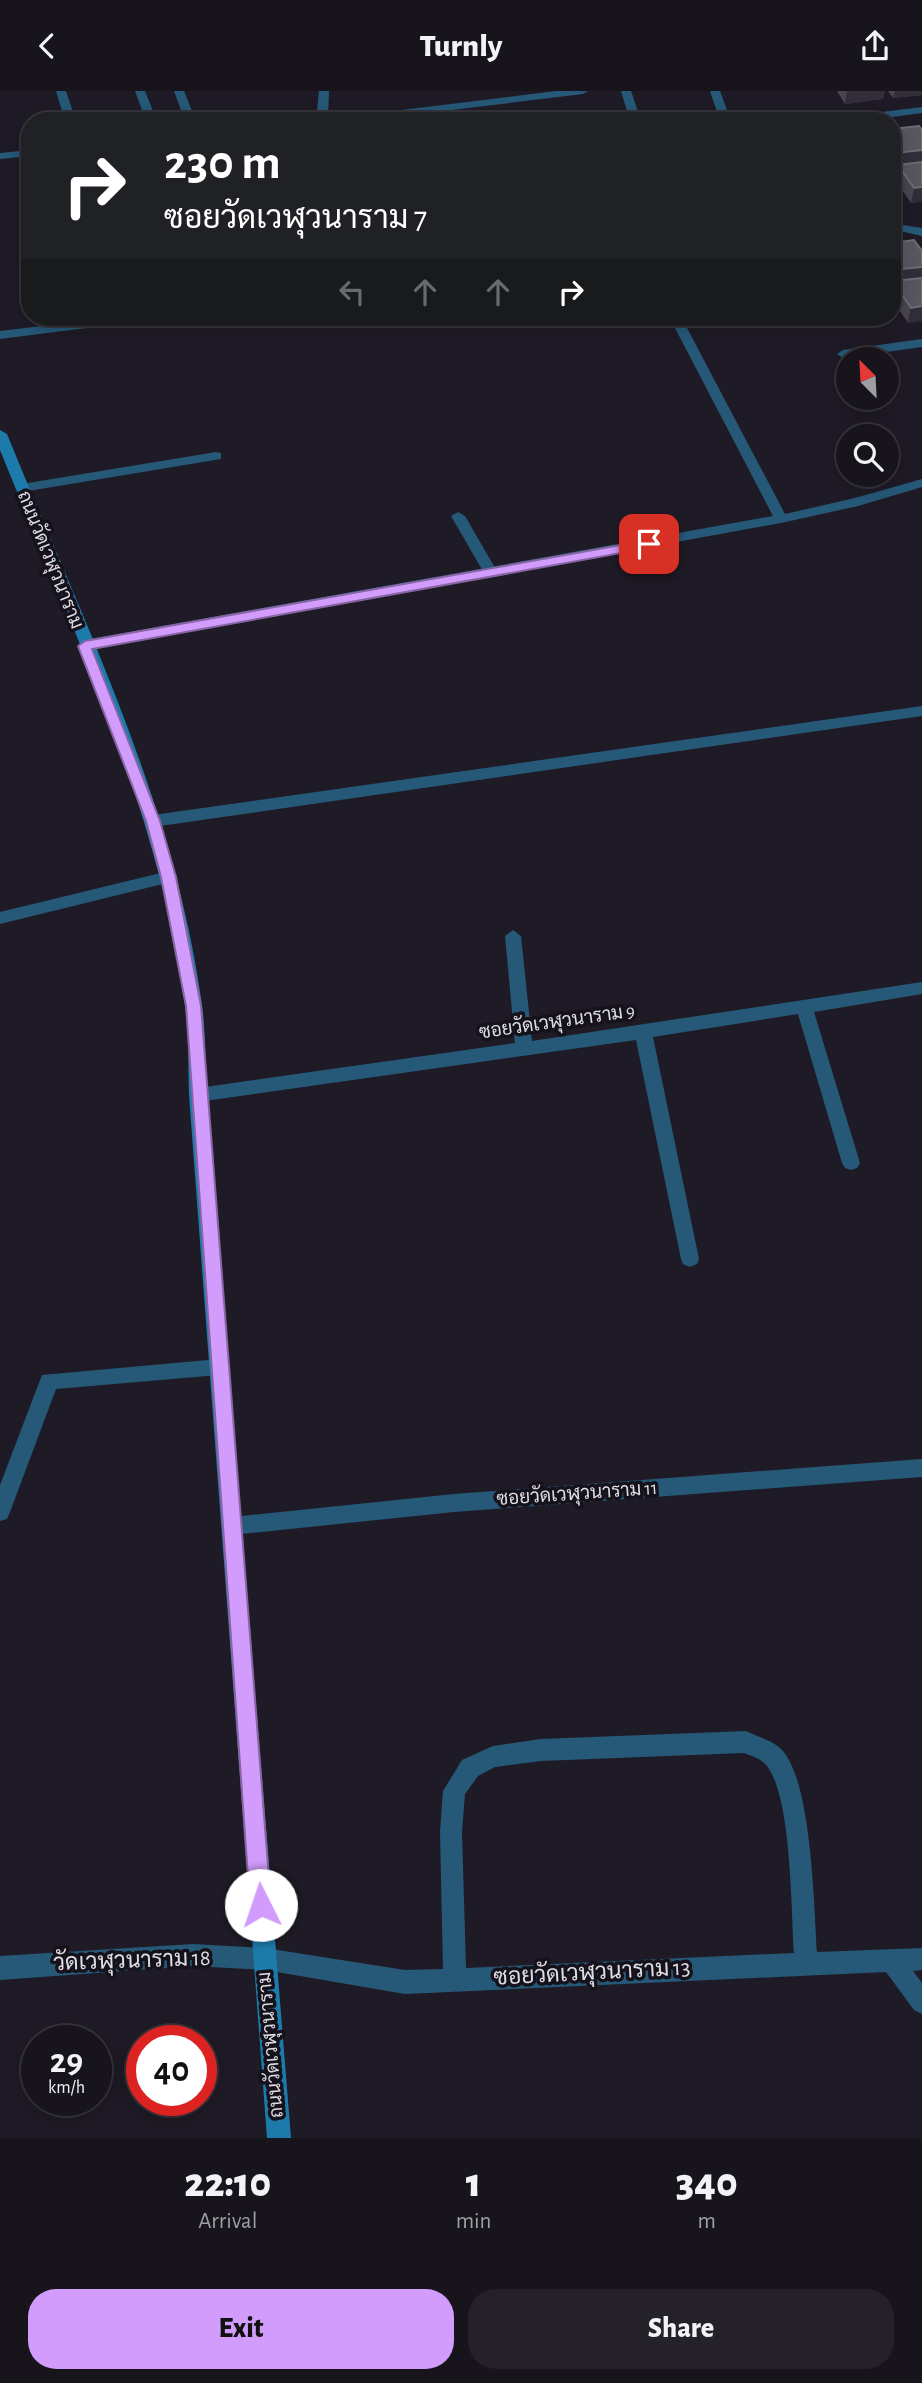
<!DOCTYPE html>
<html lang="en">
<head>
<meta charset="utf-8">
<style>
  body { margin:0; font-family:"Alegreya Sans",Sarabun,sans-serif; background:#242129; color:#f1f3f6; height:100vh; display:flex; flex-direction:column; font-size:26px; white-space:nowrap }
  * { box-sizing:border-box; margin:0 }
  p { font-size:23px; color:#9e9ea3 }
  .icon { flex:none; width:38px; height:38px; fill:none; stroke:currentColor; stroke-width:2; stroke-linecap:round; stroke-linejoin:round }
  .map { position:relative; height:2047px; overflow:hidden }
  .drawer { display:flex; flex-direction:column; background:#17141c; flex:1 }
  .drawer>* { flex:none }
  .hud { position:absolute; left:21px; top:21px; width:880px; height:214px; border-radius:28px; box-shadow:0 4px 18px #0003,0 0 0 2px #36333b; background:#202124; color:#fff; overflow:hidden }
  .needle { width:46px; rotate:336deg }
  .tools { position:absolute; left:836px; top:256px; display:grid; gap:14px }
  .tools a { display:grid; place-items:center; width:63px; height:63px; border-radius:50%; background:#17141c; box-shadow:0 4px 18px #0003,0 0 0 2px #36333b; font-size:35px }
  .speed { position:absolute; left:21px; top:1934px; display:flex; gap:14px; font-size:35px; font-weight:700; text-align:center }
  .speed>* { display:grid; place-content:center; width:91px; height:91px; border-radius:50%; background:#17141c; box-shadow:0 4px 18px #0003,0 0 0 2px #36333b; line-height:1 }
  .speed small { font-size:18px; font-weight:400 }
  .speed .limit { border:10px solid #d22; background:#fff; color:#111 }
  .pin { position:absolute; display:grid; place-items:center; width:60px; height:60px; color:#fff; margin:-30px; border-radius:14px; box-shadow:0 4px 10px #0006 }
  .me { position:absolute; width:77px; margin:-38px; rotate:356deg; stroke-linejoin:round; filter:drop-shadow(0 0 5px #0008) }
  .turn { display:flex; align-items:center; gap:24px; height:147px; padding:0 28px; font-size:32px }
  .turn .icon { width:91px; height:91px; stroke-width:2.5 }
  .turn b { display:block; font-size:49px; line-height:60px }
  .lanes { display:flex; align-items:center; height:66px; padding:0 28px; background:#0003; justify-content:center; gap:35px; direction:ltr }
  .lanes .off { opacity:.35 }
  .eta { display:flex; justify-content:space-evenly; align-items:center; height:119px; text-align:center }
  .eta b { font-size:42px; font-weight:800; line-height:49px }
  .button { display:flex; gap:14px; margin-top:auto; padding:14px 28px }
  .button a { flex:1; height:80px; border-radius:28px; background:#d29cfd; color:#111; font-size:28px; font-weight:800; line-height:80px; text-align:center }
  .button a+a { background:#242129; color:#f1f3f6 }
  header { display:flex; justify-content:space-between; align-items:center; height:91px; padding:0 28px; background:#17141c; font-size:32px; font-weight:800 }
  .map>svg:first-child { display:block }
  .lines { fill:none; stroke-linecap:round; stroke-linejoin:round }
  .lane { fill:#265978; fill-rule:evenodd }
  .street { fill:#265978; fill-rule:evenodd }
  .secondary { fill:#1d7bac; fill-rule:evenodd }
  .wall { fill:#494550 }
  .shaded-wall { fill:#322e39 }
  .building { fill:#595660; stroke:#6e6b74; stroke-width:2 }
  .route { fill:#d29cfd; stroke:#8865a4; stroke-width:2 }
  .labels { text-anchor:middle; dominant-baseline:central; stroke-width:7; stroke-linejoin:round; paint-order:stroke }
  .street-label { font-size:19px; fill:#dedce3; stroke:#16121c }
  .near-street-label { font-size:23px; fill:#dedce3; stroke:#16121c }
</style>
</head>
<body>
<header><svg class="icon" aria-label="back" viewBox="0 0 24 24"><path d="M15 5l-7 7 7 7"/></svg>Turnly<svg class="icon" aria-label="share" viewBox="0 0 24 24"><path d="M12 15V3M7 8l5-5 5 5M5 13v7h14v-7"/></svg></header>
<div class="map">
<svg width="922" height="2047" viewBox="0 0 922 2047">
  <rect width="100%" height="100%" fill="#1f1b26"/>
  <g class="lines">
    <path class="lane" d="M56,0H66L76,30H65Z
      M135,0H145L157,30H146Z
      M216,361L221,362V368L22,401L15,397L22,393Z
      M458,421L465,425L498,482L496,485L491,486L484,482L451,425Z
      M219,1268L226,1270L229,1276L226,1282L219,1284L56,1298L10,1421L7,1428L0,1430V1394L42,1284Z"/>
    <path class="street" d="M174,0H184L196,30H185Z
      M319,0H329L328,28L556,0H588L583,3L361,30H316Z
      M621,0H631L641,30H630Z
      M710,0H720L731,30H720Z
      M922,16V22L862,30H829L834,27Z
      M30,59V65L0,68V62Z
      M892,128L903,134L922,137V145L895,139Z
      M115,226H148L142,230L0,248V240Z
      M681,233L687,237L785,423L855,407L922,388V396L858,415L781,432L85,559L78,554L85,549L773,425L675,237Z
      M922,248V256L843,267L837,263L843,259Z
      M922,615V625L153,736L145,730L153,724Z
      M169,780L175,782L177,786L175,790L0,833V821Z
      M513,839L521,845L532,950L922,891V903L814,921L860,1072L857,1077L851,1079L845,1077L842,1072L798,923L653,946L699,1168L697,1173L690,1176L683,1173L681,1168L636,949L198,1011L192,1009L189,1004L192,999L198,997L515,952L505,845Z
      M922,1368V1386L454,1421L232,1444L225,1442L222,1435L225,1428L232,1426L454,1403Z
      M746,1640C756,1645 771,1649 780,1657C812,1686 814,1817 817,1861L922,1857V1879L913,1880L922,1892V1923L914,1919L886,1881L405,1903L265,1879L193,1875L0,1889V1865L193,1853L265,1857L405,1879L443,1878L440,1741L443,1700L462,1669L493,1655L541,1648ZM744,1662C752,1665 762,1668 767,1675C792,1708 791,1819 794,1862L466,1877L462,1741L465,1703L478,1685L495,1676L541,1670Z"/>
    <path class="secondary" d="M0,339L7,343C82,528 175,714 202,914C206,943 205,974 207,1004L291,2047H267L189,1004C188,974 189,943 185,914C159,719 73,540 0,359Z"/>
  </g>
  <path class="wall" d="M837,0H885L883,8L845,13Z
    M888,0H922V4L893,7Z
    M892,38L922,110L911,112L895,88L897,76L893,77L892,75Z
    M892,152L922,160L908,232L892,208Z
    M842,226H892L891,231L849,237Z"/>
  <path class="shaded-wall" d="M847,0H885L883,8L845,13Z
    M895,0H922V4L893,7Z
    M922,59V73L898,74L897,76L893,77L896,62Z
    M922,96V110L911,112L914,97Z
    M922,176V190H893L892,194V179Z
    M922,215V230L908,232L911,217Z
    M850,226H892L891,231L849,237Z"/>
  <path class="building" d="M802,26L804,30H775Z
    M919,35L922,39V59L896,62L892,57V38Z
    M922,71V96L914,97L898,74Z
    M914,149L922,160V176L892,179V152Z
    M922,187V215L911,217L893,190Z"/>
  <path class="route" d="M649,449L654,450V456L92,558L160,730L176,786L201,915L271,1814L268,1821L261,1824L253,1821L250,1814L186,915L161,786L146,730L78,555L85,550Z"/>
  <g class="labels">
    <g class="street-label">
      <text transform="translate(50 469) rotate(68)">ถนนวัดเวฬุวนาราม</text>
      <text transform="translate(557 931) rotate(-8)">ซอยวัดเวฬุวนาราม 9</text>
      <text transform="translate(577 1403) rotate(-4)">ซอยวัดเวฬุวนาราม 11</text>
      <text transform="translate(271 1954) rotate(-95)">ถนนวัดเวฬุวนาราม</text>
    </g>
    <g class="near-street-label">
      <text transform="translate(132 1870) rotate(-2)">วัดเวฬุวนาราม 18</text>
      <text transform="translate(592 1882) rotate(-3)">ซอยวัดเวฬุวนาราม 13</text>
    </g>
  </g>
</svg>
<div class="tools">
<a><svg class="needle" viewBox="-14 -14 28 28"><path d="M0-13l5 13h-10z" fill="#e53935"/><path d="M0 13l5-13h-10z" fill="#9e9ea3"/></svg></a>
<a><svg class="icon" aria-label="search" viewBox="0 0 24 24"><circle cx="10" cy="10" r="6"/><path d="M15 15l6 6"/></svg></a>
</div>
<div class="speed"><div>29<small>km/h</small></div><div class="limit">40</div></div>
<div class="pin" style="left:649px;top:453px;background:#d93025"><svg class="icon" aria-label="arrive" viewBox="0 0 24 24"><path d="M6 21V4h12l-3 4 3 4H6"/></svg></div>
<svg class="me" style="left:261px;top:1814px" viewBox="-20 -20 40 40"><circle r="19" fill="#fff"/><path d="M0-13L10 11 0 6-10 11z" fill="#d29cfd"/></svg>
<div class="hud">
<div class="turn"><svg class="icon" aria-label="right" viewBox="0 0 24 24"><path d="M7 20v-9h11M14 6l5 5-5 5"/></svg><div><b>230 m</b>ซอยวัดเวฬุวนาราม 7</div></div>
<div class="lanes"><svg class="icon off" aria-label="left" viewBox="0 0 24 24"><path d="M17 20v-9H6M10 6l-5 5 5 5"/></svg><svg class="icon off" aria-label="ahead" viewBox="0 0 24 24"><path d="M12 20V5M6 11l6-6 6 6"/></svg><svg class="icon off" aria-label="ahead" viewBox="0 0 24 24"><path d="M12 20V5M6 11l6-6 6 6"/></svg><svg class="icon" aria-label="right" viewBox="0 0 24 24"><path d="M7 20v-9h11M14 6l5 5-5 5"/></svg></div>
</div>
</div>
<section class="drawer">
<div class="eta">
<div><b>22:10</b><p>Arrival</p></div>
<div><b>1</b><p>min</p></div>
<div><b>340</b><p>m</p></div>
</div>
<div class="button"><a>Exit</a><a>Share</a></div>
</section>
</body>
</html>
